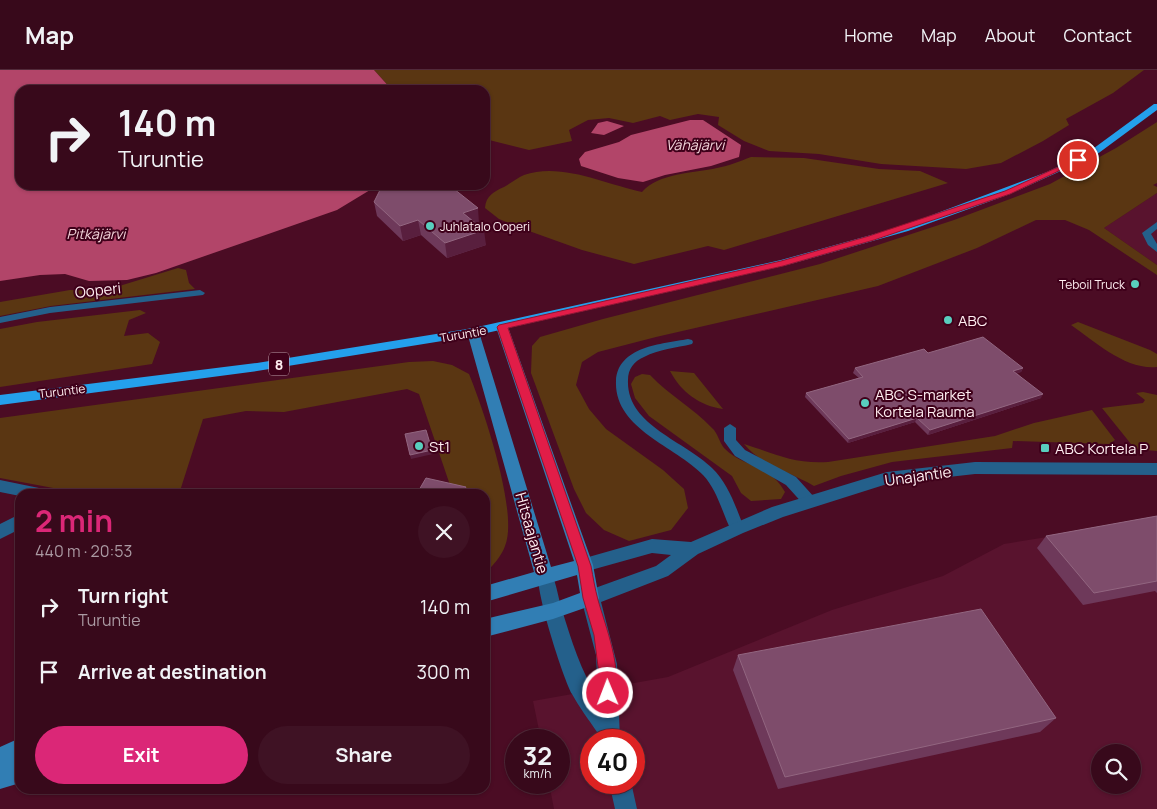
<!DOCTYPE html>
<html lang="en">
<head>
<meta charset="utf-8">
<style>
  body { margin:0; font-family:Manrope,sans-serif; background:#3f1224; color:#f1f3f6; height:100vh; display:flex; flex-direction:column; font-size:19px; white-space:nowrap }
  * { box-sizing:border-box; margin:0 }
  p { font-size:16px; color:#ab9aa3 }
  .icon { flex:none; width:28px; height:28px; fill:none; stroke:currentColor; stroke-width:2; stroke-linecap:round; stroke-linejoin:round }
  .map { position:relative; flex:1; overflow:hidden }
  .sheet { position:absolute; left:15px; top:419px; width:475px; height:305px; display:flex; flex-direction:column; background:#38091b; border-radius:15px; box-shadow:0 1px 4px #0004,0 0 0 1px #522a3a }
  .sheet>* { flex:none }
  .banner { position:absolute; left:15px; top:15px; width:475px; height:105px; border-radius:15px; box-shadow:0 1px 4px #0004,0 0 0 1px #522a3a; background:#38091b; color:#f1f3f6; overflow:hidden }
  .controls { position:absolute; left:1091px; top:674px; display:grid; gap:10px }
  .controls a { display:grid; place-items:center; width:50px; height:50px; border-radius:50%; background:#38091b; box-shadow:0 1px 4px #0004,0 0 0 1px #522a3a; font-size:25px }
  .speed { position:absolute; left:505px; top:659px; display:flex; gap:10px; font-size:25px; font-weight:700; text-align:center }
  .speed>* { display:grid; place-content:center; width:65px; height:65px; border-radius:50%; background:#38091b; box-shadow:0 1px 4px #0004,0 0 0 1px #522a3a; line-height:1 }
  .speed small { font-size:12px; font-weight:400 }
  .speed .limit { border:8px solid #d22; background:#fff; color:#111 }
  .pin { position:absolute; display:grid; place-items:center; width:42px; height:42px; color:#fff; margin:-21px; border:2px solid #fff; border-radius:50%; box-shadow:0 1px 5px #0007 }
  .me { position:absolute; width:55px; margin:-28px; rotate:359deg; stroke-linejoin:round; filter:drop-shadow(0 0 4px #0008) }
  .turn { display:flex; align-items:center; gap:18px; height:105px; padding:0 20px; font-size:22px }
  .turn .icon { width:65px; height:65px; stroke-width:2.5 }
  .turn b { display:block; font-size:35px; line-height:42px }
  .round { display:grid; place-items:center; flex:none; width:52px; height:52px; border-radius:26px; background:#3f1224 }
  .overview { display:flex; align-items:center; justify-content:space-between; height:85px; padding:0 20px }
  h1 { font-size:30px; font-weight:700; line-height:38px; color:#db2777 }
  .cta { display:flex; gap:10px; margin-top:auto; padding:10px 20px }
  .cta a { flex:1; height:58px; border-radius:30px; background:#db2777; color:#fff; font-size:20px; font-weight:700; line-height:58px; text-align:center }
  .cta a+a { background:#3f1224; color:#f1f3f6 }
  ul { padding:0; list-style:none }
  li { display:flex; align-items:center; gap:15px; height:65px; padding:0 20px }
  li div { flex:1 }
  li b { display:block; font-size:19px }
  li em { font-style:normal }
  header { display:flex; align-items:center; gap:30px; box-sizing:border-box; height:70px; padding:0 25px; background:#38091b; border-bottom:1px solid #522a3a }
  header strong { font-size:24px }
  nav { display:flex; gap:28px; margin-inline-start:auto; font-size:18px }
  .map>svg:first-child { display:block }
  .built { fill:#59132e; fill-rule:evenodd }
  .green { fill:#5a3612 }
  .water { fill:#b24569 }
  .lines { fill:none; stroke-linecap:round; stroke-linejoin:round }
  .service { fill:#24608b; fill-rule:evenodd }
  .minor { fill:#24608b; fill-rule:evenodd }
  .tertiary { fill:#24608b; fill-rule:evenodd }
  .secondary { fill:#317eb4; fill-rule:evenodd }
  .trunk { fill:#24a0ec; fill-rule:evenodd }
  .wall { fill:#6e395a }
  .shaded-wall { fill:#591f3e }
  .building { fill:#7e4c6b; stroke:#926680 }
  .route { fill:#e11d48; stroke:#92132f }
  .poi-dot { fill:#59cebe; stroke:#3f001a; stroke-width:2 }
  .labels { text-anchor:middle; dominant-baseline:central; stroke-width:4; stroke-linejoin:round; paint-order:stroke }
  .far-poi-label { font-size:12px; fill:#ffeef1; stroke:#3f001a; text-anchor:start }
  .far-street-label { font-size:12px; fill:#ffeef1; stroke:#3f001a }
  .far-water-label { font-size:14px; font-style:italic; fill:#f5d7dd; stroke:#3f001a }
  .shield { fill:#3f001a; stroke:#c5a7b0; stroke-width:1 }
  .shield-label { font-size:14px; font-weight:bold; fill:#ffeef1 }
  .street-label { font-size:15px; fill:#ffeef1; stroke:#3f001a }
  .poi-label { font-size:15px; fill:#ffeef1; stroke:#3f001a; text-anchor:start }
</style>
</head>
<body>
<header>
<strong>Map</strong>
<nav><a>Home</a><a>Map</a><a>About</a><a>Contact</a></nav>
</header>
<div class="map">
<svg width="1157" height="739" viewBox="0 0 1157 739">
  <rect width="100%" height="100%" fill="#4b0c24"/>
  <path class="built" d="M1157,123V195L1104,158Z
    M1141,452L1157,453V739H554L549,713L559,712V670H541L533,631L668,607L832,540L943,506L1004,474ZM591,670H634V712H591ZM1100,682H1132V715H1100Z"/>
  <path class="green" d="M374,0H1144L1113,23L1066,49L1069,55L1043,71L1001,93L966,99L881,94L819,84L769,81L744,71L718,55L719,47L698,44L670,50L660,46L633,53L609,48L588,50L569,60L572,71L529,80L485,69V20H392Z
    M1157,52V113L1153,115L1157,117V123L1104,158L1157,195V205L1089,160L1065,150H1036L977,178L878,216L656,267L598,282L582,292L576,315L589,339L606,359L663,400L684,419L688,438L671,460L629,471L604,460L586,443L574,419L531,303L532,276L540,267L603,249L820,194L954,150L1050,114L1116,78Z
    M751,87L804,88L879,99L920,101L948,113L724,180L708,176L634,194L582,180L529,161L499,149L485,138C486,126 493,122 504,117C511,113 517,108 524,105C561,92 605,114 642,122C658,103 694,103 717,98C729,96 740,91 751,87Z
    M178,198L186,200L189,213L195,219L51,236L0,246V232L70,220L103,221Z
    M140,240L146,243L129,250L124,266L148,263L160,272L152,294L0,317V259L37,252Z
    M1078,252L1150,280L1157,284V297C1125,300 1096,272 1071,255Z
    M433,291L452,295L469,304C483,338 519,443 505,476C502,486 491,497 485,504V424H453L419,324L407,319L284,342L246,341L203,349L179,424H85L0,408V348L409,292Z
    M670,301L694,303L723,339C700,336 681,322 670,301Z
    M642,304L650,305C669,325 693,338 712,358C718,363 719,372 724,378C743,398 769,393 785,422L781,429L751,431L741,423L732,406L649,346L635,328L631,314L635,307Z
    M1143,322L1157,325V381L1135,379L1102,338L1143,333L1145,330L1136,323Z
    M1092,340L1115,370L1109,374L1013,371L1012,378L892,392L841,406L814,416C792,403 761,395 744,374C776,384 793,394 828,392L995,366L1034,353Z"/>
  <path class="water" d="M0,0H374L392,20H20V115H386L370,120L337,140L156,203L127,210L89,211L65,204L40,205L0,211Z
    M690,50H703L741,75L739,87L711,96L665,105L643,112L618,108L581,96L579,89L585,82L619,72L631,65Z
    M607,51L624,56L604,65L591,63L598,53Z"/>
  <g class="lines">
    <path class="service" d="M1157,152V159L1151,164L1157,174V182L1148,175L1142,163Z
      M200,220L205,223L203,225L50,243L0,253V247L50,237Z
      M688,269L692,270L693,272L692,274C676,278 659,279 644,287C634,291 628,299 628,310C626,355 685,371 712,398C728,413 736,437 744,458L742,462L737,464L732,462C722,443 718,421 703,405C675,376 614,359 616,311C618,276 662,274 688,269Z
      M730,354L736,358V370L745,380L796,407L815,428L817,432L815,436H805L786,415L735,386L724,371V358Z"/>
    <path class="minor" d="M0,410L39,418L45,420L47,424H20V426L0,422Z
      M20,444V459L0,469V454Z"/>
    <path class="tertiary" d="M975,392L1157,393V405L975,404L887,414L783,447L743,463L698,484L668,506L601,532L617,594L620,670H598L597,662C589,650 579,637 572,624C563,608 533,515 539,503L545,500L551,503C557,514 558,528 562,540C571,569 581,602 598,627L596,585L581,528L584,522L656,496L671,485L652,483L584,502L578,500L575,495L578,490L652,469L691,472L772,437L887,402Z
      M609,712H631L637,739H615Z"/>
    <path class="secondary" d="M502,253L508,257L593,495L599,528L596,534L553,549L485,567V549L553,533L580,523L577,505L485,532V516L534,502L467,262L469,259L473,258L479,262L551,497L574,491L496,257Z
      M20,668V690L18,692L20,691V713L0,719V677Z"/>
    <path class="trunk" d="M1154,34H1157V40L1096,85L1010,124L908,161L787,195L473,266L257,301L0,335V325L257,293L473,258L781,190L900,157L1047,102L1090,81Z"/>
  </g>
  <path class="wall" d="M426,119L479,153L476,154L486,175L447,188L421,165L403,171L377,146L374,132Z
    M928,283L1023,298L1021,302L1017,303L1041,328L928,365L915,352L848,373L805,327L806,323L859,308L853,303L855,298Z
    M1157,446V523L1155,521L1083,535L1037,478L1046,466Z
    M738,585L1056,648L1040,662L778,719L733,600Z"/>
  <path class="shaded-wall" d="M478,138L479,153L465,158L463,143Z
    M418,150L421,165L403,171L400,156Z
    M484,160L486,175L447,188L445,173Z
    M1023,298L1021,302L1011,305L1013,301Z
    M1043,324L1041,328L928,365L930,360Z
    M917,348L915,352L848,373L849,369Z
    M432,380L433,384L411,389L410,385Z
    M466,417L467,424H462Z"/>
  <path class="building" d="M394,115H421L426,119L441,115H449L478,138L463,143L484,160L445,173L418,150L400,156L374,132L381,118Z
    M983,267L1023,298L1013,301L1043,324L930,360L917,348L849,369L806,323L863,307L855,298L924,279L928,283Z
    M426,360L432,380L410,385L405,364Z
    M426,408L466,417L462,424H408L419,420Z
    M1157,446V511L1094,523L1046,466Z
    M981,539L1056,648L785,707L738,585Z"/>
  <path class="route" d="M1076,89L1082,90L1010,124L874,170L783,196L508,258L591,496C593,507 595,519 598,530C605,555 624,602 613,628L608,630L602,628L594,565L583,528L578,496L497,257L499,255L781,191L869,166L1005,121Z"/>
  <g class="poi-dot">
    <circle cx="430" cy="156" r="5"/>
    <circle cx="1135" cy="214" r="5"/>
    <circle cx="948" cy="250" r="5"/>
    <circle cx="865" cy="333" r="5"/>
    <circle cx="419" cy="376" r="5"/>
    <rect x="1040" y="373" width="10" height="10" rx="2.5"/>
  </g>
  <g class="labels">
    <g class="far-poi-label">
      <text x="440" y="156">Juhlatalo Ooperi</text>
      <text x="1125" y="214" text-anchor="end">Teboil Truck</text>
    </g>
    <g class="far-street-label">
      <text transform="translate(463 264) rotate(-10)">Turuntie</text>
      <text transform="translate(62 321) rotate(-7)">Turuntie</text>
    </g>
    <g class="far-water-label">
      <text x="695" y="74">Vähäjärvi</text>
      <text x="96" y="163">Pitkäjärvi</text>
    </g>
    <rect class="shield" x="269" y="282.5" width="20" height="23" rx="4"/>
    <g class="shield-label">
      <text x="279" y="294">8</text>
    </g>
    <g class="street-label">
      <text transform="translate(98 220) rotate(-6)">Ooperi</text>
      <text transform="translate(918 406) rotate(-8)">Unajantie</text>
      <text transform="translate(532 463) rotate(74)">Hitsaajantie</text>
    </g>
    <g class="poi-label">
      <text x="958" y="250">ABC</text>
      <text x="875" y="324">ABC S-market<tspan x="875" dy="17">Kortela Rauma</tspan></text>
      <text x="429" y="376">St1</text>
      <text x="1055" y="378">ABC Kortela P</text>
    </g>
  </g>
</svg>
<div class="controls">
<a><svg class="icon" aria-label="search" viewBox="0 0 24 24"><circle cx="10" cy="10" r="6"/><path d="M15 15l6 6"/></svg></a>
</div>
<div class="speed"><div>32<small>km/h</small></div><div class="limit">40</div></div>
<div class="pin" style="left:1078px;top:90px;background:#d93025"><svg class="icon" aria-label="arrive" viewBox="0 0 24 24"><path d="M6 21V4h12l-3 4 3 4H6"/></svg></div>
<svg class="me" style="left:608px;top:623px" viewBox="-20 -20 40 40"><circle r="17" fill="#e11d48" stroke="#fff" stroke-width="3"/><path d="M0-11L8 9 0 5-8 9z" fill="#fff"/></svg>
<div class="banner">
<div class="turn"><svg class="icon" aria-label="right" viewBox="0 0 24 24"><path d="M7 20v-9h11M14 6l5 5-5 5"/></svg><div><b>140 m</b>Turuntie</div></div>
</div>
<section class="sheet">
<div class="overview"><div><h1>2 min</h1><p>440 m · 20:53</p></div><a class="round"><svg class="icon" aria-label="close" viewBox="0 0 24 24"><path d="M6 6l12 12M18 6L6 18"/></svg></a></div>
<ul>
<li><svg class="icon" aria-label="right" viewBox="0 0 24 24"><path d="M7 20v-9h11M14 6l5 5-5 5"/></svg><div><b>Turn right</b><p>Turuntie</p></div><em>140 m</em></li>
<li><svg class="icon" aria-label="arrive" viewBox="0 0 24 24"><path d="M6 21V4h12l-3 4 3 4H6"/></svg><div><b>Arrive at destination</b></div><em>300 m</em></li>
</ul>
<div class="cta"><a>Exit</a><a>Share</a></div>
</section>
</div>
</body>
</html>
